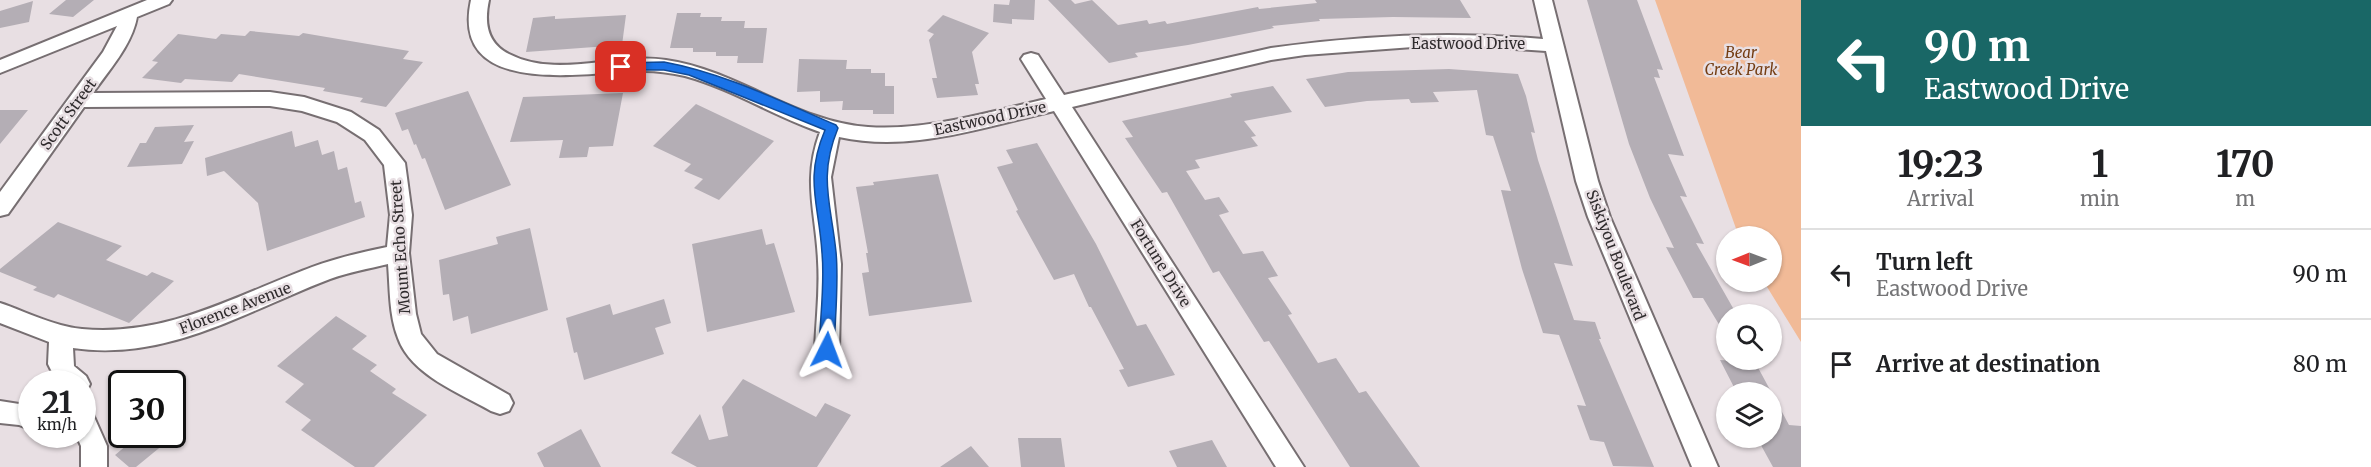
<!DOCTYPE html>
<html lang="en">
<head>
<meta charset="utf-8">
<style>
  body { margin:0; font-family:Merriweather,serif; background:#f6f6f6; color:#202124; height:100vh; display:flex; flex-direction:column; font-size:22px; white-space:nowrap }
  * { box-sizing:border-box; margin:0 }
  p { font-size:20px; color:#757577 }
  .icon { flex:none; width:33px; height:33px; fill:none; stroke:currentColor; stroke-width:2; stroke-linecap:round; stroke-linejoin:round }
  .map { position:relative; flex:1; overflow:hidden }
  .sheet { display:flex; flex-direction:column; background:#fff; width:570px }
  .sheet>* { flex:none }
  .top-card { background:#196766; color:#fff; overflow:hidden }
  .needle { width:39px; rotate:269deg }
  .fabs { position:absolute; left:1716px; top:226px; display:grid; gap:12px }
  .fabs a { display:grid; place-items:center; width:66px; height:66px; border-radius:50%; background:#fff; box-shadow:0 2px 4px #0004; font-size:30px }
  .speed { position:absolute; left:18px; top:370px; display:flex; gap:12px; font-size:30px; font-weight:700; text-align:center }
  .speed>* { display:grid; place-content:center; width:78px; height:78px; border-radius:50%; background:#fff; box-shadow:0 2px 4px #0004; line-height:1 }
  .speed small { font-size:15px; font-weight:400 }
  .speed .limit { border:3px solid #111; border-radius:9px; background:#fff; color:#111 }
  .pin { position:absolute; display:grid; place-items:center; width:51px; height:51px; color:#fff; margin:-26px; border-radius:12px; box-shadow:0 3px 9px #0006 }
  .me { position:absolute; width:66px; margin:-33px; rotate:3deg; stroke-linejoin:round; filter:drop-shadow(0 0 4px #0008) }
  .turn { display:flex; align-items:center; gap:21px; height:126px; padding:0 24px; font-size:27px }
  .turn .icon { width:78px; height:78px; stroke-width:2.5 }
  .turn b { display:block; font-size:42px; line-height:51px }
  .eta { display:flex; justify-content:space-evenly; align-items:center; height:102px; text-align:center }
  .eta b { font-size:36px; font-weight:700; line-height:42px }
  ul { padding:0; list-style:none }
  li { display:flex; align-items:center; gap:18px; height:90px; padding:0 24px; border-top:2px solid #e0e0e0 }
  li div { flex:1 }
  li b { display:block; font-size:22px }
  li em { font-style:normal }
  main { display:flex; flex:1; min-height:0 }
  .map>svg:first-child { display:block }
  .green { fill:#f1ba97 }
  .building { fill:#b4aeb5 }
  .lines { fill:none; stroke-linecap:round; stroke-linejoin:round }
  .minor-casing { stroke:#776f72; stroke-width:4 }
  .minor { fill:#fff; fill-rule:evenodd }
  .route { fill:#1a73e8; stroke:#114b97; stroke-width:1.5 }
  .labels { text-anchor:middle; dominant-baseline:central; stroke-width:5; stroke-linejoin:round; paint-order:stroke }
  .street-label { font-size:15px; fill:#302c2e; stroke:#e8dfe3 }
  .park-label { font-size:15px; font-style:italic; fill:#743d13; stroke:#e8dfe3 }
</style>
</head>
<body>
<main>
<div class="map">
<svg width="1801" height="467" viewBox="0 0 1801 467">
  <rect width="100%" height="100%" fill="#e8dfe3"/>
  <path class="green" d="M1655,0H1801V342L1764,282H1772V237H1739Z"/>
  <path class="building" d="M66,0H94L73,17L49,14Z
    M1010,0H1035L1034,20L1012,19V24L993,22L994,4L1009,5Z
    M1048,0H1071L1075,4L1092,0L1118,25L1147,20L1149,24L1165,21L1167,24L1258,7L1259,9L1317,3L1315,0H1460L1471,18L1393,17L1319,19L1320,21L1272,26L1274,28L1188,45L1135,53L1138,57L1109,63Z
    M1587,0H1637L1663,70L1657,69L1660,78L1654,77L1684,156L1668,154L1687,197L1680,196L1704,244L1696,243L1737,315H1726V336L1703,298H1693L1666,247L1674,248L1650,198L1629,144Z
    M33,1L29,22L0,28V11Z
    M677,13H701L700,17H722L721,21H745L744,28H767L763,63H737L738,56H716V52H693V48H670Z
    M626,15L622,45L526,52L533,18L555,16V19Z
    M943,15L989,33L972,52L979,84H975L978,95L937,98L932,78H937L929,40L934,34L927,31Z
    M250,31L299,36L303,33L409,51L403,59L423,62L386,107L360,102L363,98L323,91L325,88L239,74L232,82L185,79L181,83L142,78L158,62L152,61L178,34L216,39L221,34L245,36Z
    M799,59L847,60L846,69H871V73H885V86H894V114H873V110H842L843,101L820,102V91L797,92Z
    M1449,69L1518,74L1526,96L1535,133L1531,132L1538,160L1573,266L1554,263L1574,320L1595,322L1601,339H1599L1654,467L1613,466L1604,442L1590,440L1577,405L1586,406L1559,335L1543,333L1522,269L1501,190L1511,191L1493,136L1486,135L1477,90L1433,92L1439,102L1411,103L1409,99L1367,101L1325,107L1306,79L1348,72Z
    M1273,86L1292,112L1244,121L1256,136L1251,137L1258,146L1195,160L1200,168L1186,171L1205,200L1219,197L1229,212L1219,215L1243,254L1263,251L1278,276L1268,278L1292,314L1288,315L1318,363L1336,358L1359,393L1366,391L1420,467H1350L1269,341L1264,342L1219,271L1213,273L1167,192L1162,193L1125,138L1133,137L1122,121L1232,97L1230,94Z
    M468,91L511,185L445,210L425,158L422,159L416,144L414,145L408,129L402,131L395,113Z
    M623,93L613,146L589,147L587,157L559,158L563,140L510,142L523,97Z
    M696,104L774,141L719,200L694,188L703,179L684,171L691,164L653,146Z
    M0,110H28L0,144Z
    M194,125L184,142L194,141L182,164L127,167L140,143H146L155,127Z
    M292,131L295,147L318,140L322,155L334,151L338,170L347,167L355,203L361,201L365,217L267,251L258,203L224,171L207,176L205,158Z
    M1037,143L1096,244L1137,326L1146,324L1175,375L1128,387L1119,370L1124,369L1091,307H1089L1074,274L1054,280L1016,211L1018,210L997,167L1013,163L1006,150Z
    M938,174L972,302L869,316L862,273L869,272L866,253H868L856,187L874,185L873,182Z
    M58,222L122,246L106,260L147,276L152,272L174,281L129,323L58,294L54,298L33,290L37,287L0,272V269Z
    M530,228L548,310L471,334L468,316L453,321L449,294L443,295L439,260L498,244L496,237Z
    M762,229L766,245L774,243L795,312L707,332L692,244Z
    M664,299L671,323L655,328L664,354L584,380L577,352L574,353L566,318L610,304L613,315Z
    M336,316L367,336L352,349L377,365L370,371L396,389L392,393L427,415L374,467H355L301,430L311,420L285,402L304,384L277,366Z
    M1720,360L1755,362L1789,425L1801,426V467H1773L1757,438H1772V393H1737Z
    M743,379L816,417L825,403L851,415L817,467H697L671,453L700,414L709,440L728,436L722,407Z
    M581,429L601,467H544L537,453Z
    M139,435H175L136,467H129L115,455Z
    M1018,438H1061L1065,467H1021Z
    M1212,440L1227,467H1177L1169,451Z
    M971,446L989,467H940Z"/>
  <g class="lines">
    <defs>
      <path id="minor" d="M147,0H172L169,4L137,17C132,45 109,70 93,93L270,92L304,97L351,112L379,130L405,163L412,215L409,253L416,314L421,334L437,354L509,395L513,403L509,411L500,414L491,411C460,393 411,375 398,338C389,315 390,289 388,264C368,269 349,272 330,279C246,311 167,362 73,348L74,366L86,376L90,384L86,392L82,393V384H59L57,382L48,364L49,342L0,323V303C27,312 53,326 82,329C167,337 237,295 312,267C337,258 362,252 387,247L390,215L384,165L365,140L337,122L302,111L270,106L84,107L8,214L0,216V192L103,52L117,26L0,73V60Z
        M471,0H489C484,23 487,43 509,54C557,79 616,52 666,60C737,70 796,122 868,127C928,131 988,112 1046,99L1021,59L1024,55L1031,53L1038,55L1064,95L1271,48C1361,35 1452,31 1543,39L1534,0H1552L1598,181L1610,217L1718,467H1692L1588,217L1576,181L1546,51L1485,47H1413L1305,55L1271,60L1072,107L1304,467H1276L1054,111C984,127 911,153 839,137L831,177L841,264L839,350L836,357L827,360L818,357L815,350C816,320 820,291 818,261C816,212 802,181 820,132C774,116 732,89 685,76C671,73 658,71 644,71C590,71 449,101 471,0Z
        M0,401L32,406V430L19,425L0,423Z
        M82,407L91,410L107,446V467H81V446L76,435H82Z"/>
    </defs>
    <use href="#minor" class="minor-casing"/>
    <use href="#minor" class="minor"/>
  </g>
  <path class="route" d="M664,62C724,73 780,101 836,125L838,128C818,177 831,203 836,252C839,283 835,318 834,350L832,354L827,356L822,354L819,350C820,318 825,284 822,253C819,203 804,180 825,130L689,75L664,70H621L616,67L621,63Z"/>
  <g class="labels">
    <g class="street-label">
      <text x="1468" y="43">Eastwood Drive</text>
      <text transform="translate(68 114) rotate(-54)">Scott Street</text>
      <text transform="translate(990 118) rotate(-12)">Eastwood Drive</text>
      <text transform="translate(400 247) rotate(-94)">Mount Echo Street</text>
      <text transform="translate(1616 255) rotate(69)">Siskiyou Boulevard</text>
      <text transform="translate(1161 263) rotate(58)">Fortune Drive</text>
      <text transform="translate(235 308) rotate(-21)">Florence Avenue</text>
    </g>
    <g class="park-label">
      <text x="1741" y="52">Bear<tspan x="1741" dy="17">Creek Park</tspan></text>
    </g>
  </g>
</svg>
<div class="fabs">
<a><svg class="needle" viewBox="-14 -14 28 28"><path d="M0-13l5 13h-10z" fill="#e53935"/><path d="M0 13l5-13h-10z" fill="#757577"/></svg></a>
<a><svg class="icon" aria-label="search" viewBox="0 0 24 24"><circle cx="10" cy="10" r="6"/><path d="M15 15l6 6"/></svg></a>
<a><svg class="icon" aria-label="layers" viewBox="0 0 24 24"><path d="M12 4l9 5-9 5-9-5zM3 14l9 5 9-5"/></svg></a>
</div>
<div class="speed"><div>21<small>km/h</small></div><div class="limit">30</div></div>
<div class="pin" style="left:621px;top:67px;background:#d93025"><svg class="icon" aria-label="arrive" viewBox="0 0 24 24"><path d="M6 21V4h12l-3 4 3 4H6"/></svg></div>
<svg class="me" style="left:827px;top:350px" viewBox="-20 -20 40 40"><path d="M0-17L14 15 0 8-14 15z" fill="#1a73e8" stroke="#fff" stroke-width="4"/></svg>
</div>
<section class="sheet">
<div class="top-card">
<div class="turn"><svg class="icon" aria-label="left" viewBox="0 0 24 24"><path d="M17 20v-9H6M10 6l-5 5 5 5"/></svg><div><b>90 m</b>Eastwood Drive</div></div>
</div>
<div class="eta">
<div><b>19:23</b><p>Arrival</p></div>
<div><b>1</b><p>min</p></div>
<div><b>170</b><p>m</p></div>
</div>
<ul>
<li><svg class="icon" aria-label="left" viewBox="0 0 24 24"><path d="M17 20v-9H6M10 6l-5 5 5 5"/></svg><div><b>Turn left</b><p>Eastwood Drive</p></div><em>90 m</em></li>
<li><svg class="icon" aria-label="arrive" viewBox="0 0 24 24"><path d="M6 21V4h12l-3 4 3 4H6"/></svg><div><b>Arrive at destination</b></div><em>80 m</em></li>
</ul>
</section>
</main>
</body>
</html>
